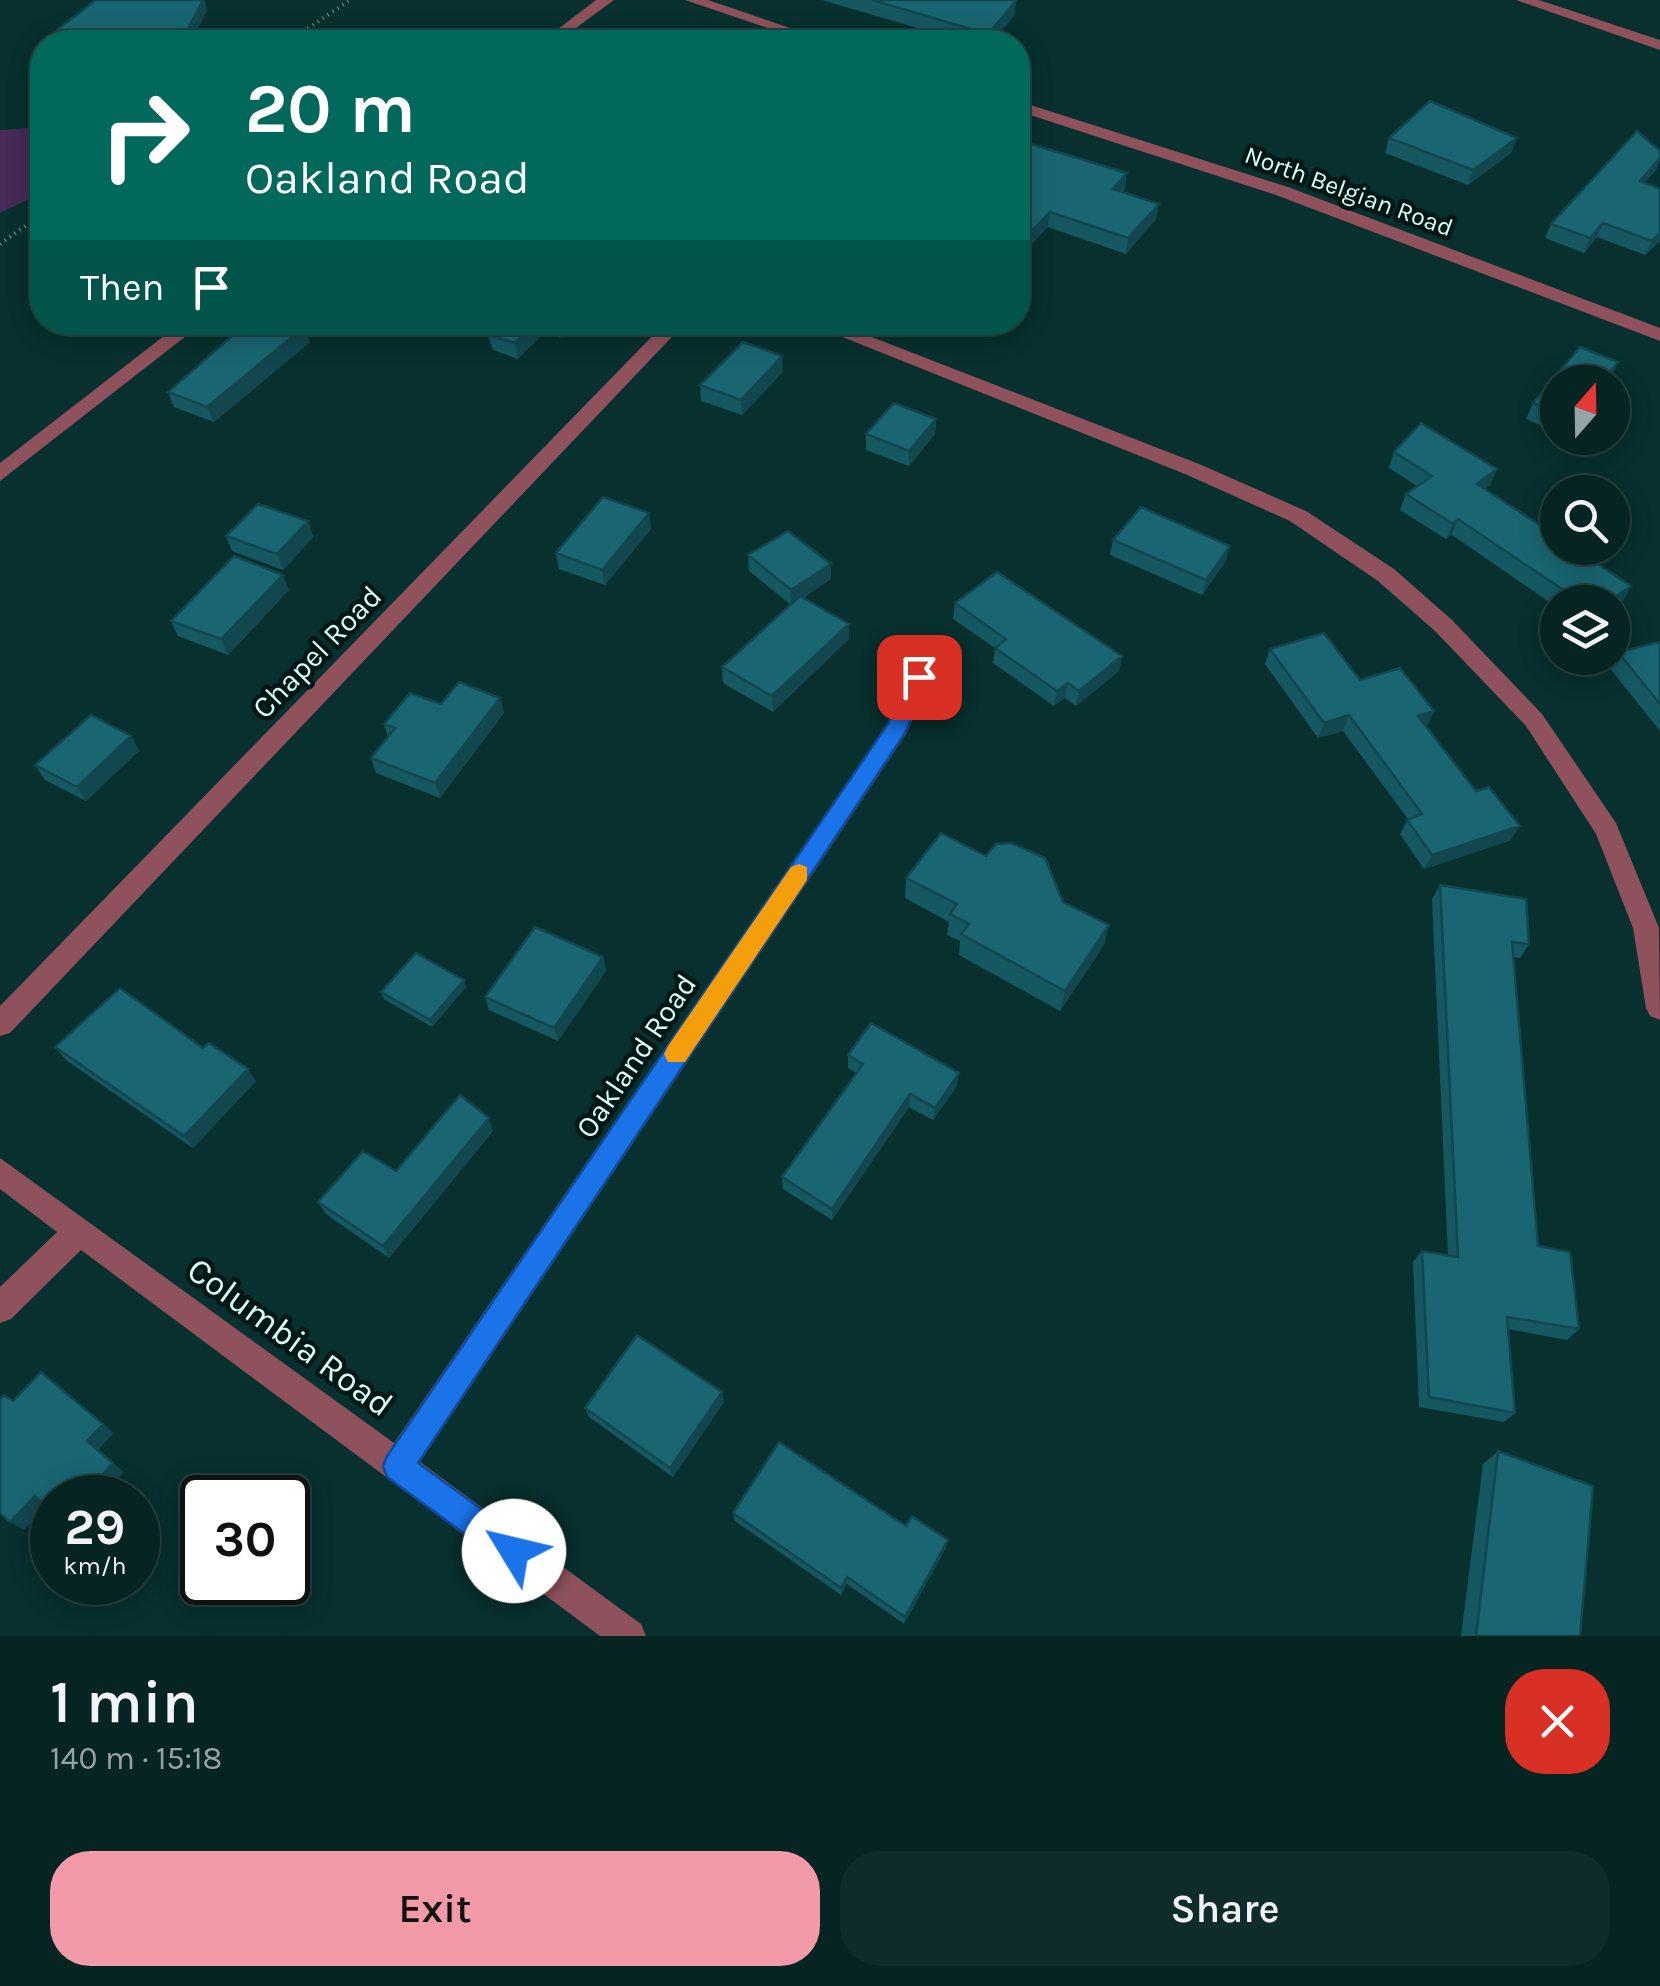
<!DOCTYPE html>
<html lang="en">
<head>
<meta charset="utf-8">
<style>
  body { margin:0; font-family:Karla,sans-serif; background:#0e2c2a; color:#f1f3f6; height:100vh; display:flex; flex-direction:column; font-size:38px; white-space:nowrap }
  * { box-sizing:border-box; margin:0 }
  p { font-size:32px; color:#97a4a5 }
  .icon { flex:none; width:55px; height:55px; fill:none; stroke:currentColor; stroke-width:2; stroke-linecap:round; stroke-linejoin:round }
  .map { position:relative; height:1636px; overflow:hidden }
  .sheet { display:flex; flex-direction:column; background:#052422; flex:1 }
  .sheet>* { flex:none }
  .top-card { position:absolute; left:30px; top:30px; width:1000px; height:305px; border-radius:40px; box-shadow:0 5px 25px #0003,0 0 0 2px #264140; background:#00695c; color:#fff; overflow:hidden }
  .needle { width:65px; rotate:20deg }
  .buttons { position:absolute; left:1540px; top:365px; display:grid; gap:20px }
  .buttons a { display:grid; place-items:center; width:90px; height:90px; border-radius:50%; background:#052422; box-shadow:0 5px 25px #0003,0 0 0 2px #264140; font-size:50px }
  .speed { position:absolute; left:30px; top:1475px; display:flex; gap:20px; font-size:50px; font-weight:700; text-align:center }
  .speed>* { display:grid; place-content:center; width:130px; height:130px; border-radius:50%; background:#052422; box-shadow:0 5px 25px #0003,0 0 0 2px #264140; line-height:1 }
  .speed small { font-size:25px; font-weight:400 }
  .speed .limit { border:5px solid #111; border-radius:15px; background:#fff; color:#111 }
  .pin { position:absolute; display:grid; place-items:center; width:85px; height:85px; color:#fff; margin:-42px; border-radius:20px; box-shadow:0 5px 15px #0006 }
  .me { position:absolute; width:110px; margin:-55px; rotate:306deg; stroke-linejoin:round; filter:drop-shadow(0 0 8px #0008) }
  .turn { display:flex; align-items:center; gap:35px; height:210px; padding:0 50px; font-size:45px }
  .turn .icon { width:130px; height:130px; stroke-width:2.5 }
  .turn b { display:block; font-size:70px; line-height:85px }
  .then { display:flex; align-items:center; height:95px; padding:0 50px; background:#0003; gap:20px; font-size:38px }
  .round { display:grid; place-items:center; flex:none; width:105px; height:105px; border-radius:40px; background:#0e2c2a }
  .head { display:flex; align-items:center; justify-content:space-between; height:170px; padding:0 50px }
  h1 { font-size:60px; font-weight:600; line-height:75px }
  .button { display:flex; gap:20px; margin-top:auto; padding:20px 50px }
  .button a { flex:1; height:115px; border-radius:40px; background:#f39aa8; color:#111; font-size:40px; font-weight:600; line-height:115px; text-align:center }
  .button a+a { background:#0e2c2a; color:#f1f3f6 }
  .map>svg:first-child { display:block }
  .green { fill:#452b56 }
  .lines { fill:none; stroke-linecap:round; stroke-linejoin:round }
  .path { stroke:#729895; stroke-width:4; stroke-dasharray:1 5; stroke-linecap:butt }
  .minor { fill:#8f525c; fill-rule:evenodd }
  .wall { fill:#165862 }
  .shaded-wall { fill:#124750 }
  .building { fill:#196672; stroke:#124750; stroke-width:2.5 }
  .route { fill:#1a73e8; stroke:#114b97; stroke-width:2.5 }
  .slow { fill:#f59e0b }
  .labels { text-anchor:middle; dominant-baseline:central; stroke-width:9; stroke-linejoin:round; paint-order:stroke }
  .far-street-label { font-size:25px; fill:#d8fcf8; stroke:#001716 }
  .street-label { font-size:30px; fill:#d8fcf8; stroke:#001716 }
  .near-street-label { font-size:35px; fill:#d8fcf8; stroke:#001716 }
</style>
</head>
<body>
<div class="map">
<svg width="1660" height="1636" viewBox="0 0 1660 1636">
  <rect width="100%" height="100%" fill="#07302e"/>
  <path class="green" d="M42,127V193L0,213V130Z"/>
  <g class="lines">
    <path class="path" d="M288,42L350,0
      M0,244L42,214"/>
    <path class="minor" d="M596,0H614L557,42H541Z
      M685,0H708L831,42H809Z
      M1516,0H1539L1660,40V50Z
      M1018,101L1288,187L1660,328V341L1276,195L1018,111Z
      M182,322H204L0,481V463Z
      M666,322H686L10,1033L0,1036V1006Z
      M805,322H833L1199,464L1306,511L1394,569L1452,620L1542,714L1616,823L1659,928L1660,1020L1650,1016L1646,1008L1633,928L1596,834L1526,726L1436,632L1378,581L1290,521L1185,474Z
      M919,668L931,677L906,734L420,1462L641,1624L646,1636H600L81,1250L11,1319L0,1323V1287L57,1232L0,1189V1158L394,1443L887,725L911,671Z"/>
  </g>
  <path class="wall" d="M96,0H204L207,10L191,42H72L63,41L58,29Z
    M822,0H1013L1016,1L1014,16L992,42H965Z
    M1389,138H1517L1511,153L1468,185L1385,153Z
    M1018,140L1125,189L1122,192L1156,219L1126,254L1048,227L1018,258Z
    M1657,169L1644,183L1660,189V241L1645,255L1597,237L1584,253L1545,238L1551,224Z
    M483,322H575L560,338L544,332L518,359L493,350Z
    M310,342L214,422L174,407L168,392Z
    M1580,347L1618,362L1610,378L1607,382H1558V433L1526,419L1533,403Z
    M783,372L742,415L701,401L700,385Z
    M936,419L935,434L909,466L866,450V434Z
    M1394,452L1497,469L1490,485L1485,489L1623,601L1558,602V608L1452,535L1446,539L1400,510L1406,494L1417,486L1389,468Z
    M649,513L651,529L605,585L559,569L556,553Z
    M308,521L313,537L283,570L232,551L226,536Z
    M1113,540L1226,561L1202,595L1110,555Z
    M748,555L831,579L803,598L849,624V639L773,712L723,683L722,667L791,605L749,571Z
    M289,590L228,655L178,636L171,621Z
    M955,603L1122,656L1119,671L1076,706L1065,698L1054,706L993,663L995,648L953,619Z
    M1660,642V731L1609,667L1618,652Z
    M1270,649L1360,680L1434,711L1427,726L1511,840L1424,869L1400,834L1408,819L1343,731L1318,738L1265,664Z
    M500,698L504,713L440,798L376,773L371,758L388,737L384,724L441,704Z
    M131,736L139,751L86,801L45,780L35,765Z
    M906,878L1063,902L1109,925L1104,945L1060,1011L959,955L960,941L947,935L949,922L905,898Z
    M1440,885L1529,944L1520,958L1513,957L1538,1246L1579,1329L1567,1340L1508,1329L1515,1413L1504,1422L1419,1407L1413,1262L1422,1251L1448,1256L1432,899Z
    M603,957L606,971L558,1041L489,1010L485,997Z
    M464,980L466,987L432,1027L384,999L381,992Z
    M55,1047L203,1048L256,1081L193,1148L66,1060Z
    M848,1055L957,1086L933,1120L909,1107L832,1220L783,1189L782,1177L857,1073L848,1068Z
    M493,1131L389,1258L326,1214L318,1202Z
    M722,1392L724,1402L673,1477L589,1417L585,1408Z
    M1498,1451L1580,1636H1461L1483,1464Z
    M733,1513L906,1526L946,1548L904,1624L847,1584L841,1595L735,1521Z"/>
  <path class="shaded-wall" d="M203,0L207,10L191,42H181Z
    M1016,1L1014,16L992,42H987L988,34Z
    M1517,138L1511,153L1468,185L1473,170Z
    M1660,158L1657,169L1633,196L1640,181Z
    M1127,173L1125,189L1111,204L1113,189Z
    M1159,204L1156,219L1126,254L1128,238Z
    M1050,212L1048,227L1018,258V245Z
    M1603,223L1597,237L1584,253L1590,238Z
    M1660,233V241L1645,255L1652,241Z
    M536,322H543L544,332L518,359L515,343Z
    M557,322H575L560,338Z
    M305,326L310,342L214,422L207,407Z
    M782,356L783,372L742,415L741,400Z
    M1618,362L1607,382H1602Z
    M936,419L935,434L909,466V451Z
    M1497,469L1490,485L1470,499L1477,484Z
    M649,513L651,529L605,585L602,570Z
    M1458,519L1452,535L1446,539L1453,524Z
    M308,521L313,537L283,570L277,554Z
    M1230,546L1226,561L1202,595L1206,580Z
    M831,564V579L791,605V590Z
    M283,575L289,590L228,655L221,639Z
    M1631,586L1623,601L1612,609V602H1608Z
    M849,624V639L773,712L772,696Z
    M1122,656L1119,671L1076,706L1079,691Z
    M1068,683L1065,698L1054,706L1057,691Z
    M500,698L504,713L440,798L435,783Z
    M1434,711L1427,726L1418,716Z
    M1349,715L1343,731L1318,738L1324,723Z
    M131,736L139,751L86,801L77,787Z
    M1520,826L1511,840L1424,869L1432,855Z
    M1109,925L1104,945L1060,1011L1065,991Z
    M603,957L606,971L558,1041L554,1028Z
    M464,980L466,987L432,1027L430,1020Z
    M248,1069L256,1081L193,1148L184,1136Z
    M959,1073L957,1086L933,1120L935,1108Z
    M910,1094L909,1107L832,1220V1209Z
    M489,1118L493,1131L389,1258L383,1246Z
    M41,1372L114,1433L98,1450L124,1472L101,1498H82L87,1441Z
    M722,1392L724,1402L673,1477L670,1468Z
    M35,1496L48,1504L24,1530L10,1522Z
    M948,1540L946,1548L904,1624L905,1617Z
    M847,1577V1584L841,1595V1588Z"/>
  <path class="building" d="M96,0H203L181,42H131L58,29Z
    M872,0H1013L1016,1L988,34Z
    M396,34L424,42H383Z
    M1430,101L1517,138L1473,170L1389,138Z
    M1637,131L1660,151V158L1640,181L1660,189V233L1652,241L1603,223L1590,238L1551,224Z
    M1018,140L1127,173L1113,189L1159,204L1128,238L1050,212L1018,245Z
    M248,322H293L305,326L207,407L168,392Z
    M485,322H536L515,343L489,335Z
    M743,342L782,356L741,400L700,385Z
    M1580,347L1618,362L1602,382H1558V414L1533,403Z
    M894,403L936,419L909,451L866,434Z
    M1421,423L1497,469L1477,484L1558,537V548H1574L1631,586L1608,602H1581L1458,519L1453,524L1406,494L1432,476L1394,452Z
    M603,497L649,513L602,570L556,553Z
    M258,504L308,521L277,554L226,536Z
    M1141,507L1230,546L1206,580L1113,540Z
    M788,531L831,564L791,590L748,555Z
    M234,556L283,575L221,639L171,621Z
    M997,572L1122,656L1079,691L1068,683L1057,691L995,648L1006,639L955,603Z
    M800,596L849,624L772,696L722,667Z
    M1324,633L1360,680L1400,668L1434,711L1418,716L1476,791L1489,787L1520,826L1432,855L1407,820L1422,814L1349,715L1324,723L1270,649Z
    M1660,642V704L1618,652Z
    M459,682L500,698L435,783L371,758L395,728L384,724L410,693L441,704Z
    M91,715L131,736L77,787L35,765Z
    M941,833L986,856L996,844L1011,843L1045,858L1063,902L1109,925L1065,991L961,934L969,924L950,914L957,904L906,878Z
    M1440,885L1526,899L1529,944L1512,942L1538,1246L1570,1252L1579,1329L1507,1317L1515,1413L1429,1397L1422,1251L1458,1257Z
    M535,927L603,957L554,1028L485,997Z
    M416,953L464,980L430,1020L381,992Z
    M120,988L203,1048L209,1043L248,1069L184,1136L55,1047Z
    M871,1023L959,1073L935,1108L910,1094L832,1209L782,1177L863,1064L848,1055Z
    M460,1095L489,1118L383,1246L318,1202L363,1151L396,1171Z
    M637,1335L722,1392L670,1468L585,1408Z
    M41,1372L103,1424L87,1441L113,1463L82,1498H52V1512L35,1496L10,1522L0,1513V1399L4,1395L13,1401Z
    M779,1442L906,1526L912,1516L948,1540L905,1617L847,1577L841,1588L733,1513Z
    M1498,1451L1593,1486L1580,1636H1476Z"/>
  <path class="route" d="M919,669L929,677L905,733L418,1463L524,1540L529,1551L524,1562L514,1567L503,1562L387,1477L383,1466L387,1456L888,724L908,677Z"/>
  <path class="slow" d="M799,864L807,867V880L685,1062H668L664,1054L668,1046L791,867Z"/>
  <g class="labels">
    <g class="far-street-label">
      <text transform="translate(1349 191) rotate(20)">North Belgian Road</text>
    </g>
    <g class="street-label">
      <text transform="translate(317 652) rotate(-46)">Chapel Road</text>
      <text transform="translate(636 1056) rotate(-56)">Oakland Road</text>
    </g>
    <g class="near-street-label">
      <text transform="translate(290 1337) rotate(36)">Columbia Road</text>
    </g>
  </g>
</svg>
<div class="buttons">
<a><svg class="needle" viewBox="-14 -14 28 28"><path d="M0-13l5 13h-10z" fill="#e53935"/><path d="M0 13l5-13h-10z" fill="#97a4a5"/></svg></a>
<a><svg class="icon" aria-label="search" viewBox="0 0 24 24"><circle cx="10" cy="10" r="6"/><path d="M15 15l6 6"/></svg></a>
<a><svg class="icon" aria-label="layers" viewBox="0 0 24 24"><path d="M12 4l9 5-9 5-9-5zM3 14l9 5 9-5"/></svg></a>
</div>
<div class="speed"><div>29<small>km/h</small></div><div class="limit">30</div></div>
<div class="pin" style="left:919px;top:677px;background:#d93025"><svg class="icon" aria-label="arrive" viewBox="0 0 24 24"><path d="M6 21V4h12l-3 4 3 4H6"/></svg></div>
<svg class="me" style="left:514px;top:1551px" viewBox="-20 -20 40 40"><circle r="19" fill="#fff"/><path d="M0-13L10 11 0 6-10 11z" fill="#1a73e8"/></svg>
<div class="top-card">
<div class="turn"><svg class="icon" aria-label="right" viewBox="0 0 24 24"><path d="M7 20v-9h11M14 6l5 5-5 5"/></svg><div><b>20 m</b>Oakland Road</div></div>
<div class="then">Then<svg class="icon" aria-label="arrive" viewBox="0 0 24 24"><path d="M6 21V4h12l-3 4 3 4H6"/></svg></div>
</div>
</div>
<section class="sheet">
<div class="head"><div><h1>1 min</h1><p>140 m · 15:18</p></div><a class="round" style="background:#d93025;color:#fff"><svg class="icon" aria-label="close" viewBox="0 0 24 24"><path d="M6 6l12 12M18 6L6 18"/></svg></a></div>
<div class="button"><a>Exit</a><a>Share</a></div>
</section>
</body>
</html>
